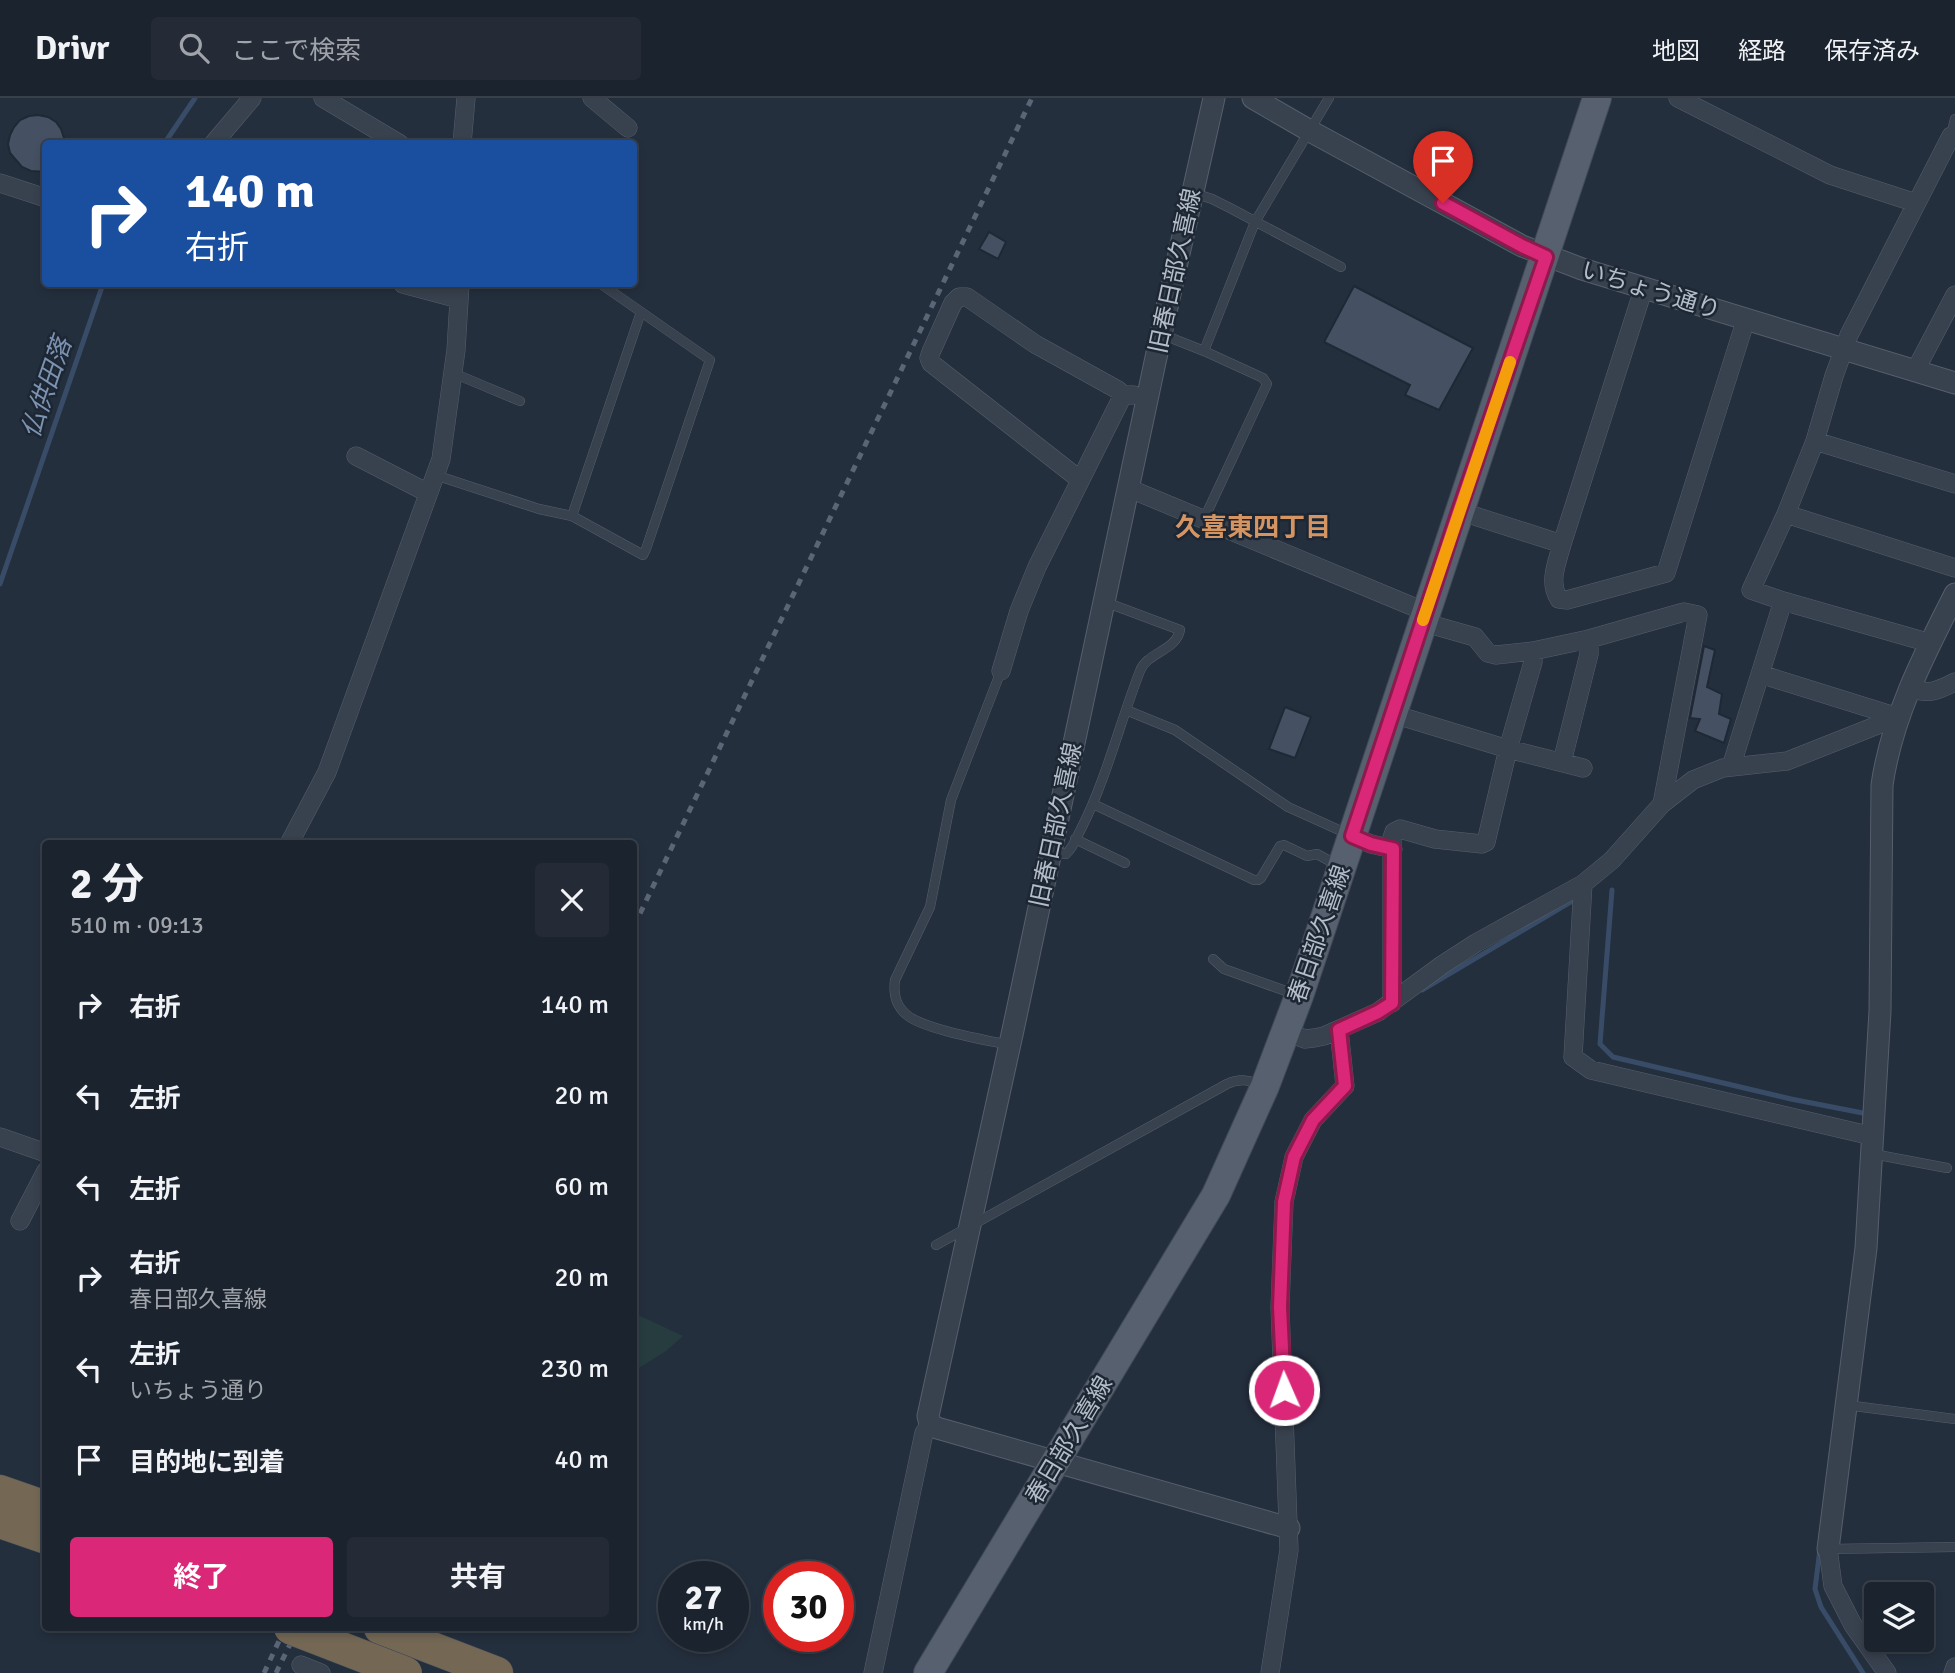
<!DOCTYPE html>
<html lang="ja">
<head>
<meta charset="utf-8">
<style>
  body { margin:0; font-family:Signika,"Noto Sans JP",sans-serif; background:#242b36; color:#f1f3f6; height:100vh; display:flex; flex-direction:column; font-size:26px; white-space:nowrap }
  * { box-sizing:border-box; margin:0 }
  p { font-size:23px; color:#a0a4aa }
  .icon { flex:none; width:38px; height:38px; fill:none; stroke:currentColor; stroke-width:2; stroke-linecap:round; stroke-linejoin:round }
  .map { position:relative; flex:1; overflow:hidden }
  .side { position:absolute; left:42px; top:742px; width:595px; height:791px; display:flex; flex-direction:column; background:#1b232e; border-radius:7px; box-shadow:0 4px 10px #0003,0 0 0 2px #39404a }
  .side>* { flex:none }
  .hud { position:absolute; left:42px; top:42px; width:595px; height:147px; border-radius:7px; box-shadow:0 4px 10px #0003,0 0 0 2px #39404a; background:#1a4fa0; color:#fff; overflow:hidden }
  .fabs { position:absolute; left:1864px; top:1484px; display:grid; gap:14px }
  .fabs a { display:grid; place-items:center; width:70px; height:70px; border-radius:7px; background:#1b232e; box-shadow:0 4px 10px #0003,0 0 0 2px #39404a; font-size:35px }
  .speed { position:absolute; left:658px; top:1463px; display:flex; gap:14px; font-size:35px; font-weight:700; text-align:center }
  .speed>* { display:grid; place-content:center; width:91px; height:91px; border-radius:50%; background:#1b232e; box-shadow:0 4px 10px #0003,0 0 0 2px #39404a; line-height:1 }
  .speed small { font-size:18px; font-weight:400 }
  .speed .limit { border:10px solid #d22; background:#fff; color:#111 }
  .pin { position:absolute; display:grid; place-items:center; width:60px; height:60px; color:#fff; margin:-72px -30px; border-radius:50% 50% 50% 0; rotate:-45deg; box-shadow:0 0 7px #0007 }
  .pin .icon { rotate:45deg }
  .me { position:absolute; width:77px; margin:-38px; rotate:358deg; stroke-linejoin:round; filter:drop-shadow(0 0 5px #0008) }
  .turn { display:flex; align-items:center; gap:24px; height:147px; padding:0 28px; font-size:32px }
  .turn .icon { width:91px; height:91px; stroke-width:2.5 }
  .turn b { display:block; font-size:49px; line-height:60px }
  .round { display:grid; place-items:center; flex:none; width:74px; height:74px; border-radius:7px; background:#242b36 }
  .overview { display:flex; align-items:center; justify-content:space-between; height:119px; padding:0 28px }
  h1 { font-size:42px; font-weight:700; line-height:52px }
  .primary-button { display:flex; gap:14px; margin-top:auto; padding:14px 28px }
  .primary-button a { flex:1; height:80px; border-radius:7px; background:#db2777; color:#fff; font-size:28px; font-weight:700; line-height:80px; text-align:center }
  .primary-button a+a { background:#242b36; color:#f1f3f6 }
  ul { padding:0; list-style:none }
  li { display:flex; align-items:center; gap:21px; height:91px; padding:0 28px }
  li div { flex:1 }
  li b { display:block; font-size:26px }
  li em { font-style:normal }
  header { display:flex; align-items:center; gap:42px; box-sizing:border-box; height:98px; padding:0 35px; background:#1b232e; border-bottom:2px solid #39404a }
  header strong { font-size:33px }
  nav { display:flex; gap:38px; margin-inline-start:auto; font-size:24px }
  .search { width:490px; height:63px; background:#242b36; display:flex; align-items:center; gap:18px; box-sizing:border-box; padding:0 24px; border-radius:7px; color:#a0a4aa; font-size:26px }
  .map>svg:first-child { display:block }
  .green { fill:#263c3f }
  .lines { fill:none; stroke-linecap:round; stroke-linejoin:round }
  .stream { stroke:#394c67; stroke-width:5 }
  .building { fill:#455162; stroke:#1f2835; stroke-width:2 }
  .service-casing { stroke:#565f6c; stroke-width:10 }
  .minor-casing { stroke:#565f6c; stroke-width:19 }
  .tertiary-casing { stroke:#565f6c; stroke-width:23 }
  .primary-casing { stroke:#414a57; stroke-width:30 }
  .motorway-casing { stroke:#434c59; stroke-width:33 }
  .service { stroke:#38414e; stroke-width:9 }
  .minor { stroke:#38414e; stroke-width:18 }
  .tertiary { stroke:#38414e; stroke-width:21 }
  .primary { stroke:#56606e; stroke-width:28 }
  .motorway { stroke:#746855; stroke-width:32 }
  .rail { stroke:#5a6575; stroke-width:5; stroke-dasharray:7 7; stroke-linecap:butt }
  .motorway-bridge-casing { stroke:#434c59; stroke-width:33; stroke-linecap:butt }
  .motorway-bridge { stroke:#746855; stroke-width:32 }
  .route-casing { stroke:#8e194d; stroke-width:18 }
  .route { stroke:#db2777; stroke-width:12 }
  .slow { stroke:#f59e0b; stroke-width:12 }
  .labels { text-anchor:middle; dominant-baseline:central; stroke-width:5; stroke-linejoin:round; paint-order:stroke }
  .street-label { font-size:24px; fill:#b4bcc9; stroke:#1d2633 }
  .water-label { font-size:26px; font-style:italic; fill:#7c92b1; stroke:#1d2633 }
  .neighbourhood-label { font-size:26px; font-weight:bold; fill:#d59563; stroke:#1d2633 }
</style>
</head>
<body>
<header>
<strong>Drivr</strong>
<div class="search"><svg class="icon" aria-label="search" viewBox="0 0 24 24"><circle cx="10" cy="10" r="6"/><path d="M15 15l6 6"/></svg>ここで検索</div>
<nav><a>地図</a><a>経路</a><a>保存済み</a></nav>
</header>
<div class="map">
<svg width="1955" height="1575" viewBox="0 0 1955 1575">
  <rect width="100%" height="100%" fill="#242f3e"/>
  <path class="green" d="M634,1215L683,1238L666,1253L634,1273Z"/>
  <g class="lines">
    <path class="stream" d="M164,46L195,0
      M0,486L103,186
      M1612,792L1600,946L1613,959L1791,1001L1868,1016
      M1422,892L1579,799
      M1820,1451L1815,1491L1821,1509L1863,1575"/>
  </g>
  <path class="building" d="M38,17L48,19L56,24L61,31L66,46H46V74L31,73L22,69L10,55L8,46L10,37L14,29L20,22L29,18Z
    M989,134L1006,144L998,161L979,151Z
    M1354,188L1473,250L1439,312L1405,297L1410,287L1324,244Z
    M1704,548L1715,552L1707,589L1722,596L1719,616L1731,621L1724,645L1695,633L1700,621L1690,620Z
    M1285,609L1311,619L1295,660L1269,651Z"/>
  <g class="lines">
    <defs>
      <path id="service" d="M1951,38L1955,21
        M1194,95L1212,101L1230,110L1341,169
        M1161,236L1204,253L1263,280L1267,286L1204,421
        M1204,253L1255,124L1329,0
        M453,275L520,303
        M435,377L539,411L572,418L643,457L646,451L710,262L601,186
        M572,418L641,214
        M1001,573L951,702L930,809L895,882C893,897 896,908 907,917C923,931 986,942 1009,947
        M1126,612L1175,632L1288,709L1350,737
        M1093,706L1254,782H1258L1261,780L1280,748L1284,747L1307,758L1317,756L1337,767
        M1075,741L1125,765
        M1051,754L1066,756C1074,749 1077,738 1082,729C1107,679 1120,624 1140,573C1147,554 1176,553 1180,532L1105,504
        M1213,861L1224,871L1297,897
        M1873,1056L1947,1070
        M936,1147L1227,986C1240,980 1249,982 1262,987
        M1846,1307L1955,1321
        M1828,1451L1955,1449"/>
      <path id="minor" d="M323,0L400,46
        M592,0L628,30
        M1678,0L1830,77L1916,105
        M213,46L252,0
        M462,46L466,0
        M0,85L46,100
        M403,186L459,201
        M1644,189L1562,446C1557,465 1548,484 1559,501L1567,502L1666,475L1746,221
        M1915,273L1955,197
        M1815,343L1955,386
        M356,358L428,395
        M1079,381L931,265L929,260L931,254L953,205L959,199H967L1035,246L1118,292L1123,297
        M1128,390L1426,514
        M1459,413L1562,446
        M1786,416L1955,470
        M1422,524L1475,539L1488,555L1496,557L1533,553L1589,541L1684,514L1698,517L1662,706
        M1930,545L1783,503L1751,492L1786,416L1815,343L1834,278L1849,237L1951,38L1955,40
        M1001,573L1019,513L1037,469L1123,297H1134
        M1760,576L1898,619
        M1910,590C1929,597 1937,593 1955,584
        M1393,616L1508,651L1583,670
        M1562,664L1589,556V541
        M1731,669L1783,503
        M1352,738L1371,746L1393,751
        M289,746L327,674L441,361L456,252L460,186
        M1583,786L1573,959L1591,972L1872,1038
        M1392,905V740L1394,734L1400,731L1435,741L1482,746L1486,744L1508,651L1533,564V553
        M1286,934L1305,941L1314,940L1324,938L1378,914L1442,867L1476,845L1583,786L1612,762L1662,706L1693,682L1723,670L1787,663L1898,619
        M0,1039L46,1055
        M20,1123L46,1073
        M1828,1451L1833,1488L1853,1527L1887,1575
        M301,1567L321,1575
        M873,1575L924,1335L930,1326
        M1270,1575L1289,1452L1280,1209L1284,1104L1294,1059L1313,1022L1345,988L1339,932
        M1953,1575L1955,1569"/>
      <path id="tertiary" d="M1214,0L1161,236L1013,932L928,1318L930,1326L937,1330L1289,1430
        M1253,0L1310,33L1522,148L1582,171L1955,285
        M1828,1451L1866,1150L1880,913L1882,687C1892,618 1924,557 1955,496"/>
      <path id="primary" d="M928,1575L1216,1097L1265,988L1299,898L1597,0"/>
      <path id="motorway" d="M0,1393L46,1409
        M0,1424L46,1440
        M380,1530L497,1575"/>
    </defs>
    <use href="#service" class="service-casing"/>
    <use href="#minor" class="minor-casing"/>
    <use href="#tertiary" class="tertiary-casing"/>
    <use href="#primary" class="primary-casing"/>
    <use href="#motorway" class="motorway-casing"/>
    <use href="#service" class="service"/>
    <use href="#minor" class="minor"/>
    <use href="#tertiary" class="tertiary"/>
    <use href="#primary" class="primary"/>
    <use href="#motorway" class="motorway"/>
    <path class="rail" d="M634,828L1032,0
      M264,1575L285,1530
      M276,1575L298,1530"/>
    <defs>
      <path id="motorway-bridge" d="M290,1530L406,1575"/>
    </defs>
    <use href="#motorway-bridge" class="motorway-bridge-casing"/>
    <use href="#motorway-bridge" class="motorway-bridge"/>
  </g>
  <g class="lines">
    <defs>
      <path id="route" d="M1284,1292L1280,1209L1284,1104L1294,1059L1313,1022L1345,988L1339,932L1378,914L1392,905L1393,751L1371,746L1352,738L1459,413L1546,159L1522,148L1443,105"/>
    </defs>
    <use href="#route" class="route-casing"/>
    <use href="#route" class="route"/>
    <path class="slow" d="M1423,522L1510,264"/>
  </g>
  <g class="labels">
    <g class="street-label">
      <text transform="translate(1175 173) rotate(-78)">旧春日部久喜線</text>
      <text transform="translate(1651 192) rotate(17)">いちょう通り</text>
      <text transform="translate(1056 727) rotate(-78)">旧春日部久喜線</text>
      <text transform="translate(1319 836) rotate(-71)">春日部久喜線</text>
      <text transform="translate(1069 1342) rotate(-59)">春日部久喜線</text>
    </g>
    <g class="water-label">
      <text transform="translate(47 290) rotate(-71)">仏供田落</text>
    </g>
    <g class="neighbourhood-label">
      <text x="1253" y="430">久喜東四丁目</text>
    </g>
  </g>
</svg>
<div class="fabs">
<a><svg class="icon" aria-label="layers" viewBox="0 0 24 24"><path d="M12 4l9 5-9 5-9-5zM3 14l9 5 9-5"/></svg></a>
</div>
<div class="speed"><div>27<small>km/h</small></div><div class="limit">30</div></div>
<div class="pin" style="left:1443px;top:105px;background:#d93025"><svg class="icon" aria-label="arrive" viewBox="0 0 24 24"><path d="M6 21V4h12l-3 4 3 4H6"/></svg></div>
<svg class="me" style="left:1284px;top:1292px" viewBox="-20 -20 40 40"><circle r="17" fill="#db2777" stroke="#fff" stroke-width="3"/><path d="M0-11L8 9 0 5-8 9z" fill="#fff"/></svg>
<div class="hud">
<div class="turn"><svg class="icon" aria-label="right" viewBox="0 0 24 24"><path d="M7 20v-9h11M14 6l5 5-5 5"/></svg><div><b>140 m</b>右折</div></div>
</div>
<section class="side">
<div class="overview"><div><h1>2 分</h1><p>510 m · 09:13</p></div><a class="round"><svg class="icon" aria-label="close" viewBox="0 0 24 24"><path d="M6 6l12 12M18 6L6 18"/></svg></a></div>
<ul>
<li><svg class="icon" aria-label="right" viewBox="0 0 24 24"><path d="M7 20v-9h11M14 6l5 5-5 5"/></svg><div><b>右折</b></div><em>140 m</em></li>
<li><svg class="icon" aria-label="left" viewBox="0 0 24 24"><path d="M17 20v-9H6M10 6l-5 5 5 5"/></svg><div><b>左折</b></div><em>20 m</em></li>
<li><svg class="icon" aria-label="left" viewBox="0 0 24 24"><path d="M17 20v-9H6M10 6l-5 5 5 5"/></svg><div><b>左折</b></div><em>60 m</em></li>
<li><svg class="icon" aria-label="right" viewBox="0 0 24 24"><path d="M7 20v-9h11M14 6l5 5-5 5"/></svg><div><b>右折</b><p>春日部久喜線</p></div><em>20 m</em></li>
<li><svg class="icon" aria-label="left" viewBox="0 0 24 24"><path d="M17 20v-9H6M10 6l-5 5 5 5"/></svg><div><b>左折</b><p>いちょう通り</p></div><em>230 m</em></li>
<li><svg class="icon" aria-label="arrive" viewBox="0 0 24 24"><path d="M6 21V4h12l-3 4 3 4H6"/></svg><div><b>目的地に到着</b></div><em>40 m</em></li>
</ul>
<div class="primary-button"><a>終了</a><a>共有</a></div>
</section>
</div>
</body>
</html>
